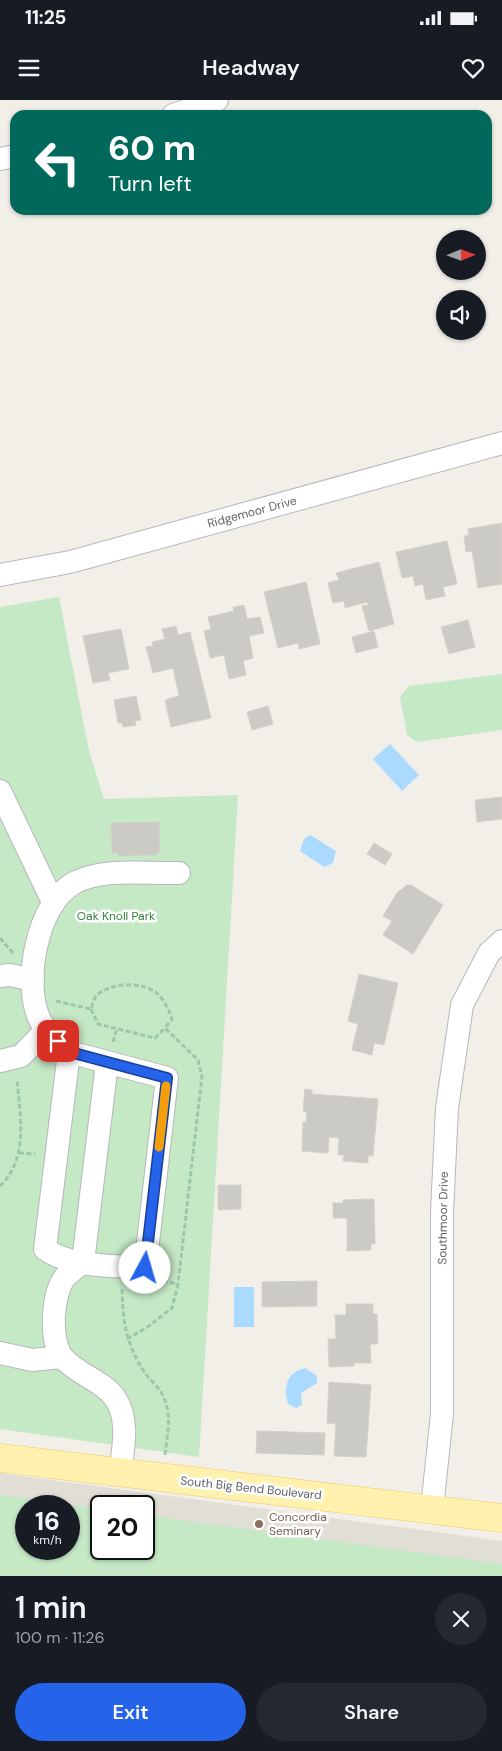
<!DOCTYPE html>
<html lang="en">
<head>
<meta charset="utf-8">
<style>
  body { margin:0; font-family:"DM Sans",sans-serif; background:#242831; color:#f1f3f6; height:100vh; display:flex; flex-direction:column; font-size:19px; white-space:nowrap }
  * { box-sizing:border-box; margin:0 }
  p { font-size:16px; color:#9ea1a6 }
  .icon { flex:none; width:28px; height:28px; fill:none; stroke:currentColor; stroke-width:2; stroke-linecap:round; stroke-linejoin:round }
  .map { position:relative; height:1476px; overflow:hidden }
  .panel { display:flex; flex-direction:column; background:#171b24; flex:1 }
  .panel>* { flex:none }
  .top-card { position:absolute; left:10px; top:10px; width:482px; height:105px; border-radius:15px; box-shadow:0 1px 4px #0004; background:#00695c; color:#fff; overflow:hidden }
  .needle { width:32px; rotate:89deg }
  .tools { position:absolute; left:436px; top:130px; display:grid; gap:10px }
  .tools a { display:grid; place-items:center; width:50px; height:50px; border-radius:50%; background:#171b24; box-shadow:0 1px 4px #0004; font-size:25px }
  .speed { position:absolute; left:15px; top:1395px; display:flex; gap:10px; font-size:25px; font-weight:700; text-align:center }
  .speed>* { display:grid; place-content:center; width:65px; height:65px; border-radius:50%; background:#171b24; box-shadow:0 1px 4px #0004; line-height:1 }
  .speed small { font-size:12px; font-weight:400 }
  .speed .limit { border:2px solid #111; border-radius:8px; background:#fff; color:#111 }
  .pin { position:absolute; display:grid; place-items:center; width:42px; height:42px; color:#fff; margin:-21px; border-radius:10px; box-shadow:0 2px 8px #0006 }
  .me { position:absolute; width:55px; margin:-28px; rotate:6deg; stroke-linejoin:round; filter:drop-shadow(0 0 4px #0008) }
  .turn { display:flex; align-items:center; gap:18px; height:105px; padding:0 15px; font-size:22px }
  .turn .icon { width:65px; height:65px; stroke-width:2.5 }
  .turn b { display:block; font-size:35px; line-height:42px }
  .round { display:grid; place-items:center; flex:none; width:52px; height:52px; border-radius:26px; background:#242831 }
  .head { display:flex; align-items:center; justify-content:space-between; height:85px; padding:0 15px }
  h1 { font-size:30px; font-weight:600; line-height:38px }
  .cta { display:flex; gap:10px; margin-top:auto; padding:10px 15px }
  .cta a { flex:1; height:58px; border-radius:30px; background:#2563eb; color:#fff; font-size:20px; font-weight:600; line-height:58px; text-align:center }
  .cta a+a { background:#242831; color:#f1f3f6 }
  .status { display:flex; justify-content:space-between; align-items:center; height:35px; padding:0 25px; background:#171b24; direction:ltr }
  .status svg { height:14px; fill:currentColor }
  header { display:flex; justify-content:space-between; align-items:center; height:65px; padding:0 15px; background:#171b24; font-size:22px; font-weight:600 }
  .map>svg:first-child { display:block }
  .education { fill:#e1ded6; fill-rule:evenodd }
  .green { fill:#c5e8c5; fill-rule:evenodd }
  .water { fill:#aadaff }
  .building { fill:#cccac5; stroke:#d6d1c6 }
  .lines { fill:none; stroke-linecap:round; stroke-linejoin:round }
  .minor-casing { stroke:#b5b8bc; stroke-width:24 }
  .major-casing { stroke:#f2c960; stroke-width:29 }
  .path { stroke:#9cc7a9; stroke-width:3; stroke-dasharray:5 2.5; stroke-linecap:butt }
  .minor { stroke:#fff; stroke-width:22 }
  .major { stroke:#fff2af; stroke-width:28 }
  .route-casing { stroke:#184099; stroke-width:12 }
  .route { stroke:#2563eb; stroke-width:9 }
  .slow { stroke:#f59e0b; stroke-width:9 }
  .education-dot { fill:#8d6e63; stroke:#fff; stroke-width:2 }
  .labels { text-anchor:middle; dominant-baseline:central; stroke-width:5; stroke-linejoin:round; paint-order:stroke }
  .street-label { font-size:12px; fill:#5f6368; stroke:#fff }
  .park-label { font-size:12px; fill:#348238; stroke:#fff }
  .education-label { font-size:12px; fill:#785e54; stroke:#fff; text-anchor:start }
</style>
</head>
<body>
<div class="status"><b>11:25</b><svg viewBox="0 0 49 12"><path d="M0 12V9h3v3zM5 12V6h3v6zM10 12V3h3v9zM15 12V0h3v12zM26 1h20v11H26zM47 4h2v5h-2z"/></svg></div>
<header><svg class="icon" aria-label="menu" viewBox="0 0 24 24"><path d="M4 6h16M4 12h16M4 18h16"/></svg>Headway<svg class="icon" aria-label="heart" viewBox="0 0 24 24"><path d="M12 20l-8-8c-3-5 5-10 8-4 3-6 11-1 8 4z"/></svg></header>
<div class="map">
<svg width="502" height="1476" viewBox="0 0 502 1476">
  <rect width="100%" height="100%" fill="#f1efe8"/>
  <path class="education" d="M0,1373L502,1441V1476H0ZM26,1406H69V1449H26ZM101,1406H144V1449H101Z"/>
  <path class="green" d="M59,497L89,651L104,699L238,695L199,1357L0,1329V507Z
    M502,574V630L417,642L407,635L400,597L409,586Z
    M0,1395L101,1409V1449H144V1415L502,1464V1476H0ZM26,1406H69V1449H26Z"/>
  <path class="water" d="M390,644L419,675L402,691L373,659Z
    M310,735L336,751L333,763L324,767L300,751L304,739Z
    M234,1187H254V1227H234Z
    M305,1268L317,1276V1283L301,1293L302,1305L296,1308L288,1304C283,1287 287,1272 305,1268Z"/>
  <path class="building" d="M502,423V484L478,488L472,451L466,452L464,436L469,435L468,429Z
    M447,441L457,484L443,487L445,496L426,500L423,484L415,486L413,476L402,478L396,452Z
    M379,462L394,524L369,531L362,506L368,505L367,502L345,508L344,501L333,503L328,483L339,480L336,473Z
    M306,482L320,544L299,549L298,543L278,548L264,492Z
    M244,505L247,519L260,517L264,533L249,536L253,558L243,561L246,575L229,579L224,555L210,558L204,531L211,529L208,517L234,511L233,507Z
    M468,520L475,547L449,554L441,527Z
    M176,526L178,535L190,532L211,618L171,627L165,600L179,596L173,568L153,573L146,547L153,546L152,542L165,539L162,529Z
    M121,529L129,569L108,573L110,580L93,583L83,536Z
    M374,531L378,547L356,553L352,537Z
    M136,596L141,620L135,621L136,625L123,627L122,623H118L114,600Z
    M268,606L273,624L252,630L247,612Z
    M502,697V719L477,722L475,700Z
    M159,722L160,752H157V755L118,756V753H112L111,723Z
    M374,743L392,754L385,765L367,754Z
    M407,785H411L443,805L413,854L383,835L392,821L383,816L397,793Z
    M359,874L398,883L384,945L374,943L372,955L352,950L358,924L348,921Z
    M305,989L312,990V994L378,999L373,1056H368V1063L343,1061L344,1055H338L339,1038L329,1037L328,1053L302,1051L303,1022H306L307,1012L303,1011Z
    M218,1085H241V1109L218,1110Z
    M374,1099L375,1144H371V1150L347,1151V1118H333V1103H343V1100Z
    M317,1181V1206L262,1207V1182Z
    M346,1204H373V1214H377L378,1244H370L371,1263H354V1266L329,1267L328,1239H336L335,1215H346Z
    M329,1282L371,1285L366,1357L334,1356L336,1324L327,1323Z
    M257,1331L325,1333L324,1355L256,1353Z"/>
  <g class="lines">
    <defs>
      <path id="minor" d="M173,15L217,0
        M0,59L15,56
        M0,475L70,462L502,343
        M0,691L53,802
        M0,876L10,875L33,880
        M69,952L167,978L145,1168C114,1165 71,1168 45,1149Z
        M69,952C58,942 45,932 39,918C23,882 37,803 74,783C104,767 146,774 179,773
        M0,961L21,956L46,930
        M83,1162C77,1167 70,1172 65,1177C52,1194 49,1241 63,1258C78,1275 102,1280 115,1298C130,1320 123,1349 120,1373
        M83,1162L107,963
        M0,1253L32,1260L62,1257
        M432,1408L442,1314V1112L447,1008L462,905L489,853L502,841"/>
      <path id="major" d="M0,1358L502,1418"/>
    </defs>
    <use href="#minor" class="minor-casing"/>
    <use href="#major" class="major-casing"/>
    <path class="path" d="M0,838L13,853
      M56,901L91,909C93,904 94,898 97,895C112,882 145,881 159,895C165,902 169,910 172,919L165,928L198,960L202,976L178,1184
      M91,909L98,924L155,938L165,928
      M113,942L117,928
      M19,1053L35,1054
      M0,1086C29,1059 20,1015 17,979
      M122,1189C123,1223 126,1244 145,1273C151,1281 161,1289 164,1298C172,1316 167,1337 165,1355
      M127,1239L149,1226L172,1208L178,1184L162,1181"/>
    <use href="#minor" class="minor"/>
    <use href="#major" class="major"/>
  </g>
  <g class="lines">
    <defs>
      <path id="route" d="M58,941L70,952L167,978L145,1168"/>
    </defs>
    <use href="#route" class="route-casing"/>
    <use href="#route" class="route"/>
    <path class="slow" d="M159,1047L166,986"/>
  </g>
  <circle class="education-dot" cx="259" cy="1424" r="5"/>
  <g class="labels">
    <g class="street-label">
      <text transform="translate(252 412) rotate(-15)">Ridgemoor Drive</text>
      <text transform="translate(443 1118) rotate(-89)">Southmoor Drive</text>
      <text transform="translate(251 1388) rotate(6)">South Big Bend Boulevard</text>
    </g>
    <g class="park-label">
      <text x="116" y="816">Oak Knoll Park</text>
    </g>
    <g class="education-label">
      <text x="269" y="1417">Concordia<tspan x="269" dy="14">Seminary</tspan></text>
    </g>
  </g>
</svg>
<div class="tools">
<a><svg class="needle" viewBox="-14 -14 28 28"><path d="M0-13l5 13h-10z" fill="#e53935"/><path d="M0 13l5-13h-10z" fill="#9ea1a6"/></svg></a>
<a><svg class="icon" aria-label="sound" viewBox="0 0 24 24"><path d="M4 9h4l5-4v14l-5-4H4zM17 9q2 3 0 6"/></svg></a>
</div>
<div class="speed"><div>16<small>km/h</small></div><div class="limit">20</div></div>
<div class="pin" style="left:58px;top:941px;background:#d93025"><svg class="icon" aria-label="arrive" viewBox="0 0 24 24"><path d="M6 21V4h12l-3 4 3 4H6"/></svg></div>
<svg class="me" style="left:145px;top:1168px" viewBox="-20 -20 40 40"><circle r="19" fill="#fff"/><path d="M0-13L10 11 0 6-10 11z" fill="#2563eb"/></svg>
<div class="top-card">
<div class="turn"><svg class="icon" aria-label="left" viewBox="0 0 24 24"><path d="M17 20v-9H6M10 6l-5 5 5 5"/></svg><div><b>60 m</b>Turn left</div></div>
</div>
</div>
<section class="panel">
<div class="head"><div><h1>1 min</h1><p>100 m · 11:26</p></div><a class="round"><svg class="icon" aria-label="close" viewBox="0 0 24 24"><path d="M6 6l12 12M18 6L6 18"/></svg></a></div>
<div class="cta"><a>Exit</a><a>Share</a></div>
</section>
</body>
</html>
